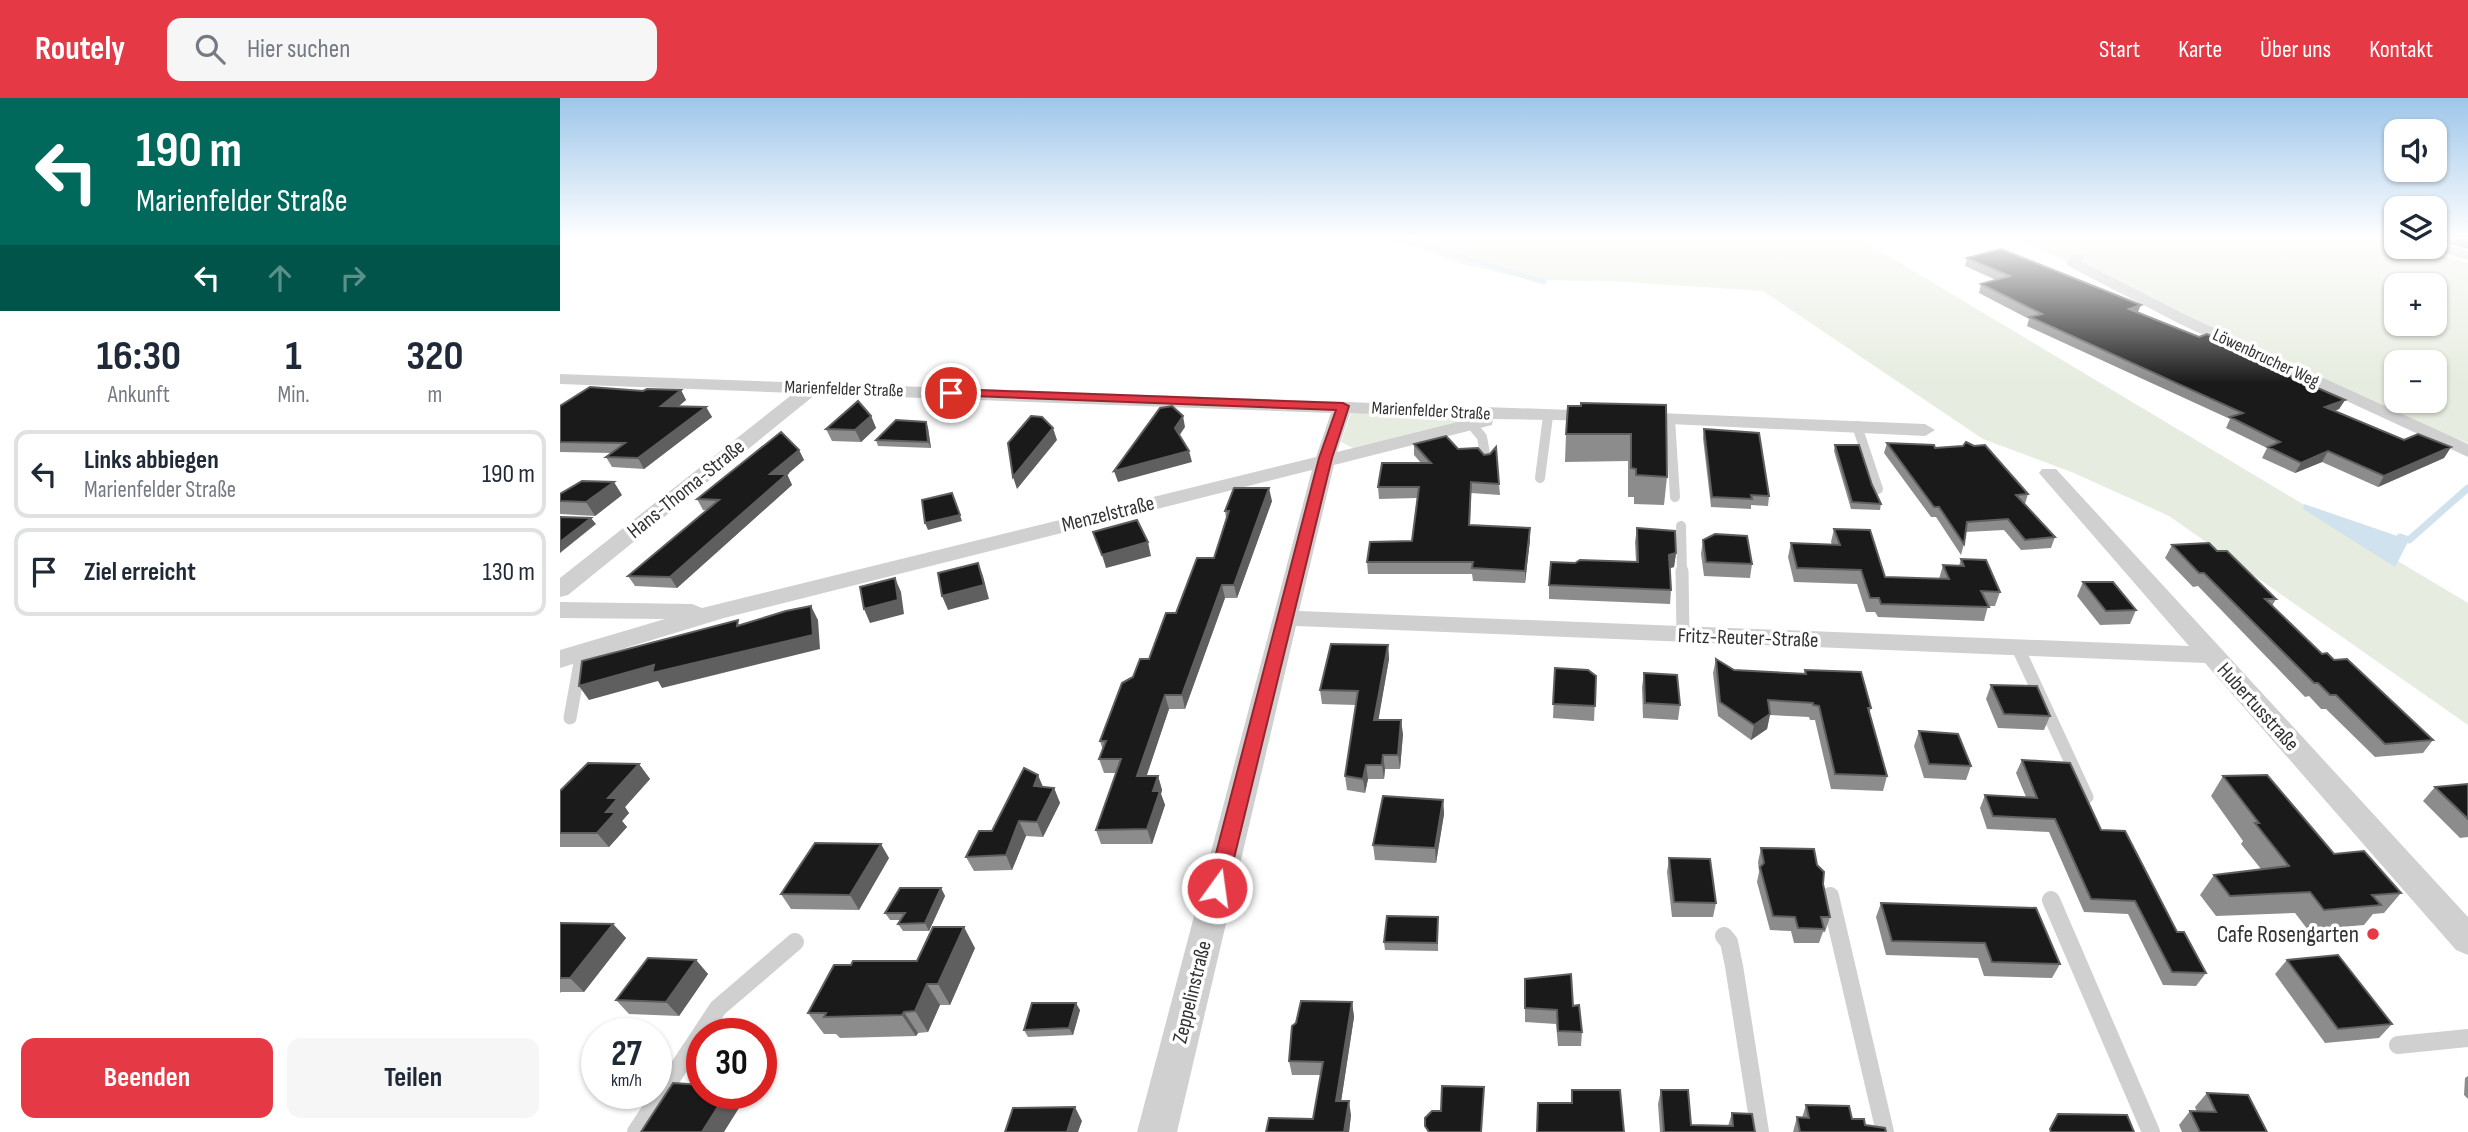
<!DOCTYPE html>
<html lang="de">
<head>
<meta charset="utf-8">
<style>
  body { margin:0; font-family:"Sofia Sans Condensed",sans-serif; background:#f6f6f7; color:#1f2937; height:100vh; display:flex; flex-direction:column; font-size:26px; white-space:nowrap }
  * { box-sizing:border-box; margin:0 }
  p { font-size:23px; color:#747a83 }
  .icon { flex:none; width:38px; height:38px; fill:none; stroke:currentColor; stroke-width:2; stroke-linecap:round; stroke-linejoin:round }
  .map { position:relative; flex:1; overflow:hidden }
  .side { display:flex; flex-direction:column; background:#fff; width:560px }
  .side>* { flex:none }
  .top-card { background:#00695c; color:#fff; overflow:hidden }
  .fabs { position:absolute; left:1824px; top:21px; display:grid; gap:14px }
  .fabs a { display:grid; place-items:center; width:63px; height:63px; border-radius:14px; background:#fff; box-shadow:0 2px 5px #0004; font-size:35px }
  .speed { position:absolute; left:21px; top:920px; display:flex; gap:14px; font-size:35px; font-weight:700; text-align:center }
  .speed>* { display:grid; place-content:center; width:91px; height:91px; border-radius:50%; background:#fff; box-shadow:0 2px 5px #0004; line-height:1 }
  .speed small { font-size:18px; font-weight:400 }
  .speed .limit { border:10px solid #d22; background:#fff; color:#111 }
  .pin { position:absolute; display:grid; place-items:center; width:60px; height:60px; color:#fff; margin:-30px; border:4px solid #fff; border-radius:50%; box-shadow:0 2px 7px #0007 }
  .me { position:absolute; width:77px; margin:-38px; rotate:14deg; stroke-linejoin:round; filter:drop-shadow(0 0 5px #0008) }
  .turn { display:flex; align-items:center; gap:24px; height:147px; padding:0 21px; font-size:32px }
  .turn .icon { width:91px; height:91px; stroke-width:2.5 }
  .turn b { display:block; font-size:49px; line-height:60px }
  .lanes { display:flex; align-items:center; height:66px; padding:0 21px; background:#0003; justify-content:center; gap:35px; direction:ltr }
  .lanes .off { opacity:.35 }
  .eta { display:flex; justify-content:space-evenly; align-items:center; height:119px; text-align:center }
  .eta b { font-size:42px; font-weight:700; line-height:49px }
  .cta { display:flex; gap:14px; margin-top:auto; padding:14px 21px }
  .cta a { flex:1; height:80px; border-radius:14px; background:#e63946; color:#fff; font-size:28px; font-weight:700; line-height:80px; text-align:center }
  .cta a+a { background:#f6f6f7; color:#1f2937 }
  ul { padding:0; list-style:none }
  li { display:flex; align-items:center; gap:21px; height:88px; margin:0 14px 10px; padding:0 7px; border:4px solid #e0e1e3; border-radius:14px }
  li div { flex:1 }
  li b { display:block; font-size:26px }
  li em { font-style:normal }
  header { display:flex; align-items:center; gap:42px; box-sizing:border-box; height:98px; padding:0 35px; background:#e63946; color:#fff }
  header strong { font-size:33px }
  nav { display:flex; gap:38px; margin-inline-start:auto; font-size:24px }
  .search { width:490px; height:63px; background:#f6f6f7; display:flex; align-items:center; gap:18px; box-sizing:border-box; padding:0 24px; border-radius:14px; color:#747a83; font-size:26px }
  main { display:flex; flex:1; min-height:0 }
  .map>svg:first-child { display:block }
  .green { fill:#e6ecdf; fill-rule:evenodd }
  .water { fill:#cfe2ee }
  .lines { fill:none; stroke-linecap:round; stroke-linejoin:round }
  .stream-far1 { stroke:#cfe2ee; stroke-width:5 }
  .stream { stroke:#cfe2ee; stroke-width:7 }
  .service-far2 { stroke:#d0d0d0; stroke-width:10 }
  .service-far1 { stroke:#d0d0d0; stroke-width:13 }
  .service { stroke:#d0d0d0; stroke-width:18 }
  .minor { fill:#d0d0d0; fill-rule:evenodd }
  .wall { fill:#8c8c8c }
  .shaded-wall { fill:#5f5f5f }
  .building { fill:#1a1a1a; stroke:#5f5f5f; stroke-width:2 }
  .route { fill:#e63946; stroke:#96252e; stroke-width:2 }
  .poi-dot { fill:#e63946; stroke:#fff; stroke-width:2.5 }
  .labels { text-anchor:middle; dominant-baseline:central; stroke-width:7; stroke-linejoin:round; paint-order:stroke }
  .far-street-label { font-size:18px; fill:#333; stroke:#fff }
  .street-label { font-size:21px; fill:#333; stroke:#fff }
  .near-poi-label { font-size:24px; fill:#333; stroke:#fff; text-anchor:end }
</style>
</head>
<body>
<header>
<strong>Routely</strong>
<div class="search"><svg class="icon" aria-label="search" viewBox="0 0 24 24"><circle cx="10" cy="10" r="6"/><path d="M15 15l6 6"/></svg>Hier suchen</div>
<nav><a>Start</a><a>Karte</a><a>Über uns</a><a>Kontakt</a></nav>
</header>
<main>
<section class="side">
<div class="top-card">
<div class="turn"><svg class="icon" aria-label="left" viewBox="0 0 24 24"><path d="M17 20v-9H6M10 6l-5 5 5 5"/></svg><div><b>190 m</b>Marienfelder Straße</div></div>
<div class="lanes"><svg class="icon" aria-label="left" viewBox="0 0 24 24"><path d="M17 20v-9H6M10 6l-5 5 5 5"/></svg><svg class="icon off" aria-label="ahead" viewBox="0 0 24 24"><path d="M12 20V5M6 11l6-6 6 6"/></svg><svg class="icon off" aria-label="right" viewBox="0 0 24 24"><path d="M7 20v-9h11M14 6l5 5-5 5"/></svg></div>
</div>
<div class="eta">
<div><b>16:30</b><p>Ankunft</p></div>
<div><b>1</b><p>Min.</p></div>
<div><b>320</b><p>m</p></div>
</div>
<ul>
<li><svg class="icon" aria-label="left" viewBox="0 0 24 24"><path d="M17 20v-9H6M10 6l-5 5 5 5"/></svg><div><b>Links abbiegen</b><p>Marienfelder Straße</p></div><em>190 m</em></li>
<li><svg class="icon" aria-label="arrive" viewBox="0 0 24 24"><path d="M6 21V4h12l-3 4 3 4H6"/></svg><div><b>Ziel erreicht</b></div><em>130 m</em></li>
</ul>
<div class="cta"><a>Beenden</a><a>Teilen</a></div>
</section>
<div class="map">
<svg width="1908" height="1034" viewBox="0 0 1908 1034">
  <rect width="100%" height="100%" fill="#fff"/>
  <path class="green" d="M818,141H1300L1908,505V627L1609,418L1514,375L1423,341L1203,193L1050,183L970,182L899,165L850,147Z
    M1457,141H1826L1836,144V149H1852L1908,165V345L1877,333ZM1836,187H1874V226H1836ZM1836,264H1874V303H1836Z
    M792,312L894,317L898,326L793,350L781,344Z"/>
  <path class="water" d="M1744,406L1849,442L1835,469L1743,411Z"/>
  <g class="lines">
    <path class="stream-far1" d="M845,141L984,184"/>
    <path class="stream" d="M1840,439L1849,442L1908,390"/>
    <path class="service-far2" d="M1110,321L1115,399
      M911,326L922,339L926,361
      M1297,328L1318,391
      M980,380L988,318
      M1121,428L1122,475"/>
    <path class="service-far1" d="M1122,473L1123,538
      M1458,550L1527,699
      M10,620L22,554"/>
    <path class="service" d="M1270,798L1325,1034
      M1491,802L1591,1034
      M1164,838L1169,844L1174,868L1200,1034
      M1838,947L1908,940
      M76,1034L158,910L235,844"/>
    <path class="minor" d="M1874,144L1908,153V162L1869,151L1867,149H1874Z
      M1518,155L1525,159L1522,164L1632,220L1908,346V359L1620,226L1508,168L1506,165L1513,156Z
      M0,276L1039,313L1048,319L1046,323L933,321L932,327L774,367L739,513L1629,548L1479,375L1482,371H1496L1908,819V857L1896,852L1645,565L736,528L617,1034H577L752,372L164,520L0,570V552L105,521L0,520V504L132,506L142,510L756,359L771,315L256,296L8,497L0,499V480L234,295L0,286ZM790,315L914,320L777,354Z
      M1075,314L1365,326L1375,332L1365,338L1068,324L1066,320Z"/>
  </g>
  <path class="wall" d="M1874,141H1908V151Z
    M1407,160L1578,214L1639,239L1679,249L1676,255L1785,302L1779,311L1775,313L1844,342L1891,349L1884,360L1818,389L1762,364L1735,375L1702,360L1707,350L1666,330L1670,321L1467,228L1469,221L1419,195L1421,186L1436,182L1405,168Z
    M121,292L126,302L118,309H146L152,319L84,371L52,369L46,359L52,355L0,354V308L83,293Z
    M1106,307L1107,379L1104,407L1074,406V399H1068V363L1005,364L1006,336Z
    M311,318L316,330L301,344L272,343L266,331Z
    M366,324L368,330L371,350L318,348L316,342Z
    M1144,331L1209,398L1208,408L1191,407V411L1151,409L1143,340Z
    M1327,345L1375,350L1468,396L1465,406L1495,439L1491,450L1461,452L1444,432L1405,434L1404,446L1401,457L1376,419H1371L1324,355Z
    M854,346L898,351L939,386L940,397L911,395L910,427L970,430V442L965,485L913,483L912,476H808L807,464L852,443L857,400L819,401L818,389L861,365L854,357Z
    M1275,347L1312,387L1321,406L1320,412L1291,411L1274,353Z
    M239,352L244,362L227,376L232,387L117,490L75,488L68,478L148,412H143L137,401Z
    M0,396L62,397L35,418L0,416Z
    M712,403L677,500H665L625,611H609L586,678H598L602,692L601,696L605,707L592,746H541L536,732L556,675H544L539,661L543,652L540,643L573,579L589,561L616,515L654,460L666,420L665,413Z
    M1077,430L1116,455L1114,469L1110,470L1111,492L1110,506L989,501V487L1015,465L1076,464L1075,444Z
    M1274,431L1325,479L1379,481L1383,467L1399,468L1401,461L1440,494L1435,508H1428L1424,523L1318,519L1315,514H1306L1297,486L1234,484L1228,459L1231,445L1272,447L1271,444Z
    M1143,442L1192,466L1190,480L1144,478L1141,456Z
    M1612,447L1657,453L1716,501L1712,508L1762,556L1774,562L1873,642L1863,655L1815,659L1766,611H1761L1749,598L1745,599L1638,488L1633,489L1605,460Z
    M1523,484L1576,512L1570,526L1540,527L1517,498Z
    M828,547L829,561L818,622L843,636L840,671H825L824,681H808L805,695L787,692L785,678L796,607L762,606L760,592Z
    M1156,561L1174,572L1244,576L1245,572L1311,610L1309,616L1327,678L1323,693L1271,691L1255,622H1250L1249,619L1210,617L1207,631L1191,642L1158,618L1153,575Z
    M995,570L1036,578L1034,623L993,620Z
    M1084,575L1120,607L1118,622L1083,620L1082,589Z
    M1431,587L1490,618L1484,632L1438,630L1426,601Z
    M1359,633L1411,668L1406,682L1364,680L1354,648Z
    M1462,662L1541,732L1646,875L1636,888L1603,887L1568,816L1524,814L1489,734L1427,731L1420,710L1425,697L1466,699L1456,675Z
    M79,666L90,681L65,709L69,715L62,723L67,729L49,749H0V693Z
    M1663,678L1774,756L1841,795L1824,815L1813,816L1804,827L1748,832L1735,815L1656,818L1640,797L1654,777L1701,771L1681,746L1683,743L1651,698Z
    M1908,686V739L1900,740L1863,703L1875,689Z
    M484,689L494,690L500,705L483,739L466,738L452,772L414,773L406,759L432,733Z
    M883,702L884,716L876,765L815,762L813,747Z
    M1201,750L1257,767L1263,786L1270,819L1265,834H1263L1259,845H1234L1231,833L1210,832L1197,784L1199,774L1198,764Z
    M329,760L299,812L231,811L221,796Z
    M1109,760L1156,805L1153,819H1112L1107,774Z
    M381,790L385,798L369,833H343L338,826L340,822H330L325,815Z
    M1321,805L1500,866L1492,880L1424,878L1418,860L1326,857L1316,819Z
    M878,819V853L825,852L824,844Z
    M0,825L53,826L66,840L24,894H1L0,895Z
    M415,850L390,907H380L368,934L358,935L356,938L280,940L276,936H264L248,915L291,867L357,863Z
    M136,862L148,876L119,918L69,916L56,902Z
    M1727,862L1832,926L1819,940L1765,945L1715,876Z
    M965,881L1013,908L1022,934L1021,948H998L996,926L965,924Z
    M792,904L794,919L781,1003L791,1017L789,1034H706L753,1021L761,977H732L729,963Z
    M520,912L513,937L468,939L464,932Z
    M1908,978V1001L1904,997L1905,980Z
    M1101,992L1131,1027L1168,1028L1172,1015L1195,1034H1100L1098,1006Z
    M1647,995L1707,1034H1622L1619,1027L1630,1013L1637,1014L1635,1009Z
    M1246,1007L1292,1021L1305,1027L1326,1034H1233L1237,1019L1242,1020Z"/>
  <path class="shaded-wall" d="M1581,207L1577,216L1569,211Z
    M121,292L126,302L106,318L101,308Z
    M1785,302L1779,311L1760,319L1765,309Z
    M146,309L152,319L84,371L78,360Z
    M311,318L316,330L301,344L295,332Z
    M623,318L625,329L617,341L615,330Z
    M366,324L368,330L371,350L368,344Z
    M493,330L497,342L457,391L453,379Z
    M1891,349L1884,360L1818,389L1824,378Z
    M239,352L244,362L216,386L210,376Z
    M629,353L632,364L558,384L554,373Z
    M1768,353L1762,364L1735,375L1741,365Z
    M227,376L232,387L117,490L110,479Z
    M54,384L62,397L35,418L26,404Z
    M709,390L712,403L677,500L674,487Z
    M392,395L402,423L368,432L365,425Z
    M31,420L36,426L0,455V444Z
    M970,430V442L965,485V473Z
    M588,444L591,458L546,470L542,457Z
    M1116,455L1114,469L1107,471L1109,457Z
    M418,465L423,478L429,501L388,512L382,498Z
    M335,480L341,494L344,516L310,525L304,511Z
    M662,487L665,500L625,611L622,597Z
    M251,508L258,522L260,551L102,590L98,583L29,602L19,588Z
    M828,547L829,561L816,636L814,622Z
    M605,597L609,611L582,692L577,678Z
    M1210,616L1207,631L1191,642L1194,627Z
    M841,622L843,636L840,671L838,657Z
    M823,657L825,671L824,681L822,667Z
    M79,666L90,681L65,709L69,715L62,723L67,729L49,749L37,735L46,714L48,700Z
    M806,667L808,681L805,695L803,681Z
    M478,677L484,691L474,688Z
    M598,678L602,692L601,696L605,707L592,746L587,731L593,693Z
    M494,690L500,705L483,739L477,724Z
    M883,702L884,716L876,765L875,750Z
    M459,723L466,738L452,772L446,757Z
    M321,746L329,760L299,812L290,797Z
    M381,790L385,798L369,833L365,825Z
    M53,826L66,840L24,894L10,880Z
    M404,829L415,850L390,907L378,886Z
    M136,862L148,876L119,918L106,904Z
    M367,886L380,907L368,934L355,913Z
    M792,904L794,919L779,1017L776,1003Z
    M516,905L520,912L513,937L509,930Z
    M344,914L358,935L356,938L342,917Z
    M166,996H178L184,1002L164,1034H142Z
    M789,1003L791,1017L789,1034H784Z
    M515,1009L522,1023L518,1034H507Z"/>
  <path class="building" d="M1441,151L1581,207L1569,211L1639,239L1647,236L1679,249L1671,252L1785,302L1765,309L1844,342L1858,336L1891,349L1824,378L1768,353L1741,365L1708,349L1720,344L1670,319L1683,315L1470,219L1482,216L1421,186L1450,178L1407,160Z
    M30,289L83,293L87,291L121,292L101,308L146,309L78,360L46,359L65,345L0,344V308Z
    M298,303L311,318L295,332L266,331Z
    M1021,305L1106,307L1107,379L1076,377V371L1071,370V336H1006L1008,308H1021Z
    M612,308L623,318L615,330L629,353L554,373L600,310Z
    M471,318L482,319L493,330L453,379L448,345Z
    M336,322L366,324L368,344L316,342Z
    M1144,331L1199,335L1209,398L1191,397L1192,401L1152,399Z
    M221,334L239,352L210,376H227L110,479L68,478L159,402L137,401Z
    M886,338L898,351L918,350L924,357L930,356L936,349L939,386L911,384L909,427L970,430L965,473L912,470L913,464H807L810,444L852,443L859,389H818L822,365H871L854,346Z
    M1406,344L1414,348L1425,347L1468,396L1456,397L1495,439L1465,442L1448,421L1407,424L1404,446L1379,409H1374L1327,345L1374,347L1375,350L1403,348Z
    M1275,347H1299L1312,387L1321,406L1292,404Z
    M22,383L54,384L26,404L0,403V396Z
    M674,390H709L674,487H662L622,597H605L577,678H598L593,693H600L587,731L536,732L561,661H539L546,643H540L562,585L573,579L580,561H589L606,515H616L637,460H654L669,413H665Z
    M392,395L400,417L365,425L362,402Z
    M0,419L31,420L0,444Z
    M577,422L588,444L542,457L533,434Z
    M1077,430L1115,433L1116,455L1109,457L1111,492L989,487L991,464L1015,465L1020,462L1078,464Z
    M1274,431L1310,432L1325,479L1389,481L1383,467L1404,468L1401,461L1426,462L1440,494L1421,493L1429,509L1321,506L1319,500H1310L1301,472L1237,470L1231,445L1280,447Z
    M1155,436L1187,438L1192,466L1146,464L1143,442Z
    M1649,445L1657,453H1667L1716,501H1705L1762,556L1767,555L1774,562L1787,561L1873,642L1825,646L1776,597H1770L1758,585H1754L1644,475H1639L1612,447Z
    M418,465L424,487L382,498L378,475Z
    M335,480L338,502L304,511L300,489Z
    M1523,484H1553L1576,512L1546,513Z
    M251,508L253,537L92,575L94,567L19,588L22,563L178,522L177,528L226,513Z
    M771,546L828,547L814,622H841L838,657H823L822,667H806L803,681L785,678L798,593L760,592Z
    M1156,561L1174,572L1246,576L1245,572L1301,574L1311,610H1308L1327,678L1275,676L1259,608L1253,607V605L1208,602L1210,616L1194,627L1160,604Z
    M995,570L1028,572L1036,578L1035,608L993,606Z
    M1084,575L1117,577L1120,607L1085,605Z
    M1431,587L1477,588L1490,618L1444,616Z
    M1359,633L1398,636L1411,668L1369,666Z
    M1462,662L1510,665L1541,732L1565,733L1617,834H1624L1646,875L1612,874L1575,803L1531,801L1495,721L1433,718L1425,697L1477,700Z
    M28,665L79,666L48,700H58L46,714H56L37,735H0V693Z
    M464,670L478,677L474,688L494,690L477,724L459,723L446,757L406,759L419,733H432Z
    M1707,677L1774,756L1804,753L1841,795L1812,797L1821,807L1764,812L1750,794L1670,798L1654,777L1729,768L1695,725H1699L1663,678Z
    M1908,686V721L1875,689Z
    M823,698L883,702L875,750L813,747Z
    M255,745L321,746L290,797L221,796Z
    M1201,750L1254,751L1257,767L1264,774L1263,786L1270,819H1261L1264,831L1238,830L1235,819L1213,818L1200,769L1204,765Z
    M1109,760L1150,761L1156,805L1114,804Z
    M340,790H381L365,825L338,826L345,815H325Z
    M1321,805L1476,810L1500,866L1432,864L1425,845L1332,843Z
    M827,818L878,819L877,845L824,844Z
    M0,825L53,826L10,880H0Z
    M373,829H404L378,886H367L355,913L344,914L342,917L264,919L266,915H248L274,867H291L293,863H357Z
    M1778,857L1832,926L1778,931L1727,862Z
    M88,860L136,862L106,904L56,902Z
    M1011,876L1013,908L1019,907L1022,934L998,933L997,912L965,910V881Z
    M741,903L792,904L776,1003H789L784,1034H706L709,1020L753,1021L763,964L729,963L732,928L736,925Z
    M472,905H516L509,930L464,932Z
    M113,985L142,987V996H166L142,1034H81Z
    M882,988L924,989L921,1034H869L865,1028V1020L872,1013H881Z
    M1012,992H1060L1064,1034H977L978,1005H1012Z
    M1101,992H1128L1131,1027L1173,1028L1172,1015L1192,1016L1195,1034H1104Z
    M1647,995L1688,997L1707,1034H1640L1630,1013L1656,1014Z
    M1246,1007L1289,1008L1292,1021H1304L1305,1027L1325,1030L1326,1034H1240L1237,1019L1249,1020Z
    M515,1009L507,1034H445L453,1010Z
    M1498,1016L1567,1017L1574,1034H1491L1490,1031Z"/>
  <linearGradient id="sky" x2="0" y2="1"><stop stop-color="#9ec6ea"/><stop offset="0.49" stop-color="#fff"/><stop offset="1" stop-color="#fff" stop-opacity="0"/></linearGradient>
  <rect width="1908" height="285" fill="url(#sky)"/>
  <path class="route" d="M391,291L783,305L789,308L772,360L665,797L657,799L650,797L647,790L759,360L776,312L387,297V292Z"/>
  <circle class="poi-dot" cx="1813" cy="836" r="7"/>
  <g class="labels">
    <g class="far-street-label">
      <text transform="translate(1706 260) rotate(25)">Löwenbrucher Weg</text>
      <text transform="translate(284 291) rotate(2)">Marienfelder Straße</text>
      <text transform="translate(871 313) rotate(3)">Marienfelder Straße</text>
    </g>
    <g class="street-label">
      <text transform="translate(126 391) rotate(-39)">Hans-Thoma-Straße</text>
      <text transform="translate(548 416) rotate(-14)">Menzelstraße</text>
      <text transform="translate(1188 540) rotate(2)">Fritz-Reuter-Straße</text>
      <text transform="translate(1698 609) rotate(48)">Hubertusstraße</text>
      <text transform="translate(632 894) rotate(-76)">Zeppelinstraße</text>
    </g>
    <g class="near-poi-label">
      <text x="1799" y="836">Cafe Rosengarten</text>
    </g>
  </g>
</svg>
<div class="fabs">
<a><svg class="icon" aria-label="sound" viewBox="0 0 24 24"><path d="M4 9h4l5-4v14l-5-4H4zM17 9q2 3 0 6"/></svg></a>
<a><svg class="icon" aria-label="layers" viewBox="0 0 24 24"><path d="M12 4l9 5-9 5-9-5zM3 14l9 5 9-5"/></svg></a>
<a>+</a>
<a>−</a>
</div>
<div class="speed"><div>27<small>km/h</small></div><div class="limit">30</div></div>
<div class="pin" style="left:391px;top:295px;background:#d93025"><svg class="icon" aria-label="arrive" viewBox="0 0 24 24"><path d="M6 21V4h12l-3 4 3 4H6"/></svg></div>
<svg class="me" style="left:657px;top:790px" viewBox="-20 -20 40 40"><circle r="17" fill="#e63946" stroke="#fff" stroke-width="3"/><path d="M0-11L8 9 0 5-8 9z" fill="#fff"/></svg>
</div>
</main>
</body>
</html>
